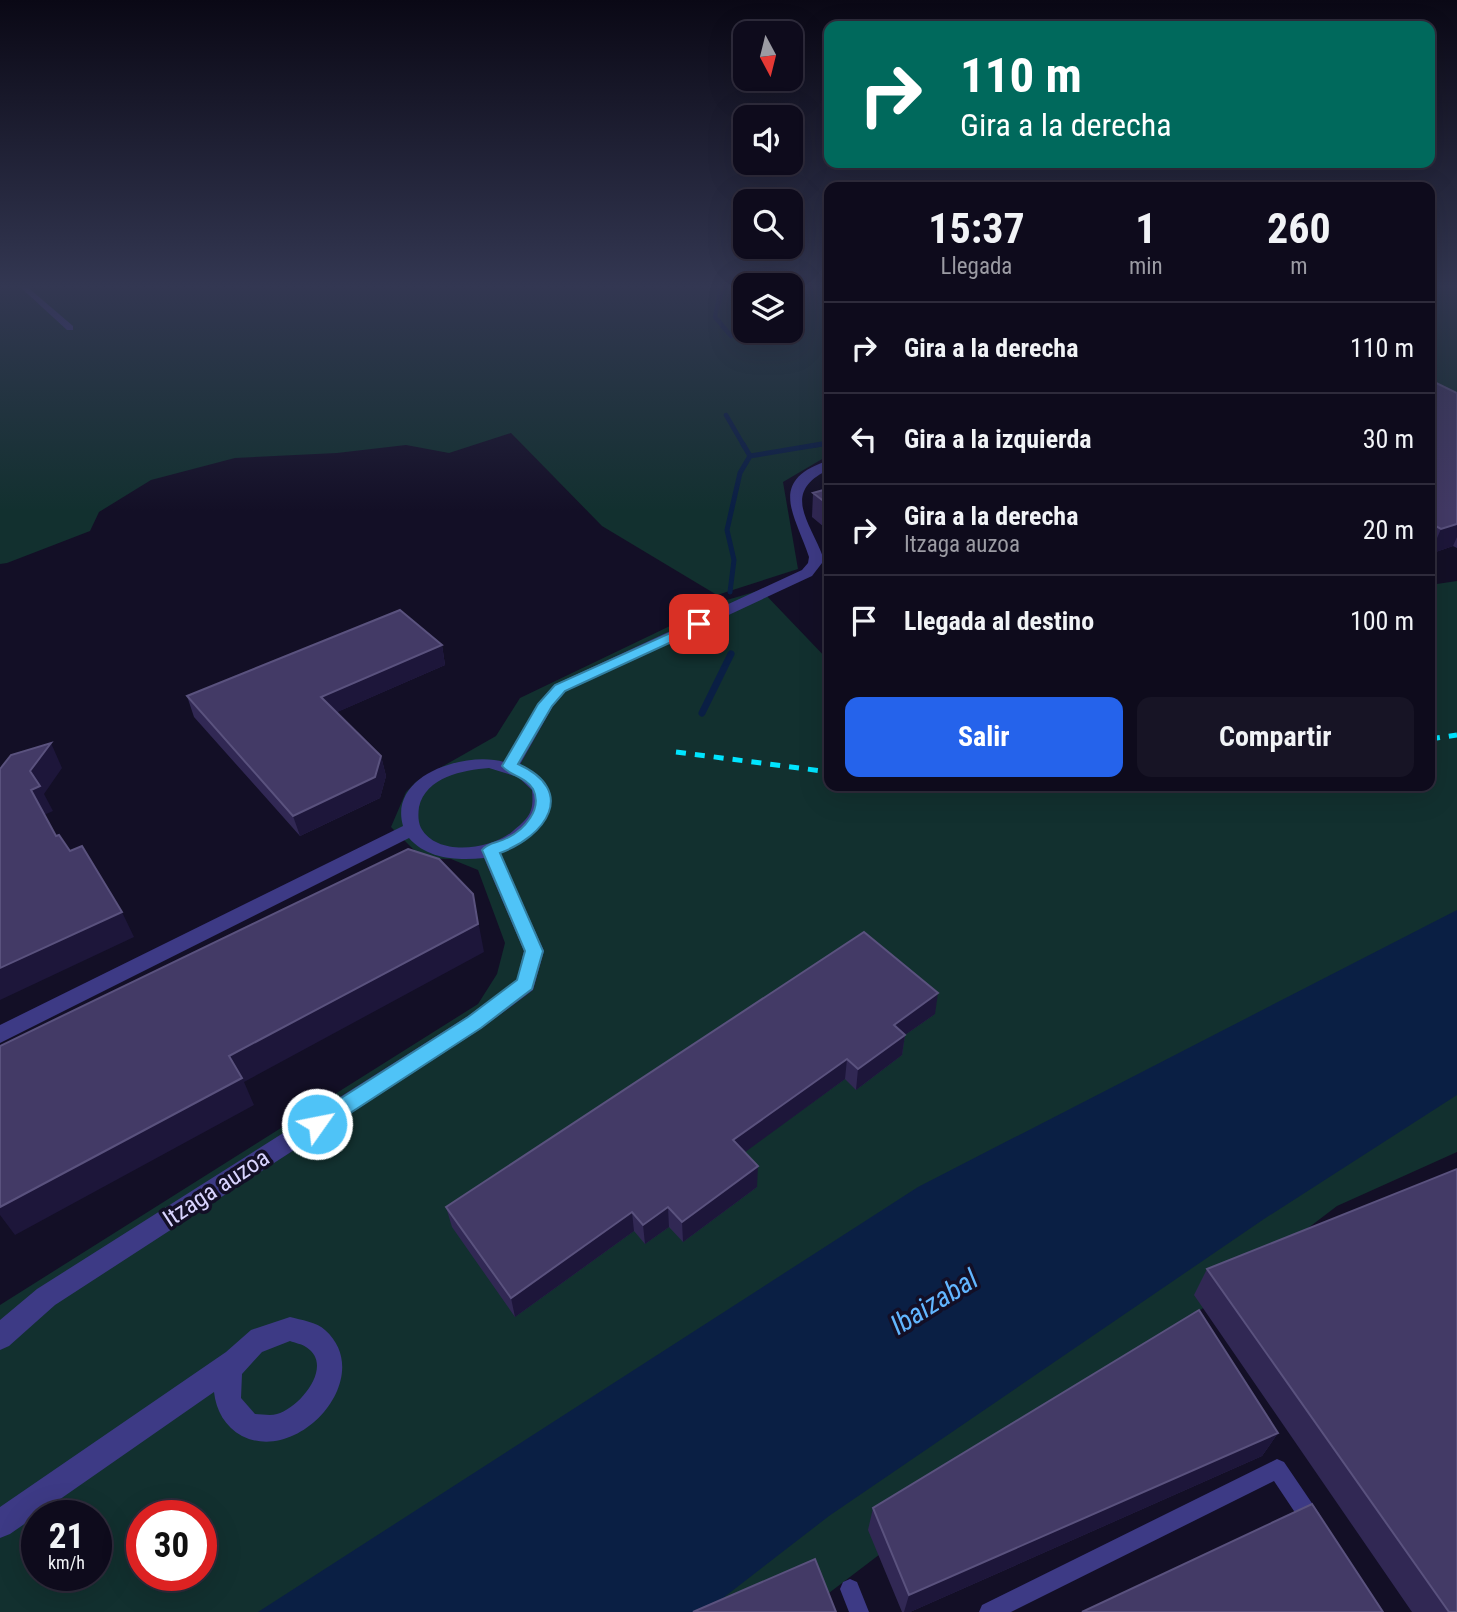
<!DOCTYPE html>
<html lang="es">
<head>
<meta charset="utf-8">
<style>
  body { margin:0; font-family:"Roboto Condensed",sans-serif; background:#171425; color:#f1f3f6; height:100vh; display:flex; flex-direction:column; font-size:26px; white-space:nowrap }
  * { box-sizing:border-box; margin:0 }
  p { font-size:23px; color:#9b9ba3 }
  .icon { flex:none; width:38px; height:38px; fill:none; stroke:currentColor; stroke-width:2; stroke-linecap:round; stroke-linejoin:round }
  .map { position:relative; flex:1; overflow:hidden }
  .drawer { position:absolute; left:824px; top:182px; width:611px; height:609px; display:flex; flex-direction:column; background:#0e0b1c; border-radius:14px; box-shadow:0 7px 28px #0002,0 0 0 2px #2e2b3b }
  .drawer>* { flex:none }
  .banner { position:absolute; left:824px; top:21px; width:611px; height:147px; border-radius:14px; box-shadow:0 7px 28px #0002,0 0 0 2px #2e2b3b; background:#00695c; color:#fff; overflow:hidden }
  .needle { width:46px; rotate:173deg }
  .controls { position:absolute; left:733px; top:21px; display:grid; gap:14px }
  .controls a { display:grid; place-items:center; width:70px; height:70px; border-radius:14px; background:#0e0b1c; box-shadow:0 7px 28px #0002,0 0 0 2px #2e2b3b; font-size:35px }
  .speed { position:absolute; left:21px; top:1500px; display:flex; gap:14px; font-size:35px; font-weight:700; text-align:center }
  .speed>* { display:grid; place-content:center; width:91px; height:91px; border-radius:50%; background:#0e0b1c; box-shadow:0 7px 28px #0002,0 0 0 2px #2e2b3b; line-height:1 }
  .speed small { font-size:18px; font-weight:400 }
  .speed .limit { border:10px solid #d22; background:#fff; color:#111 }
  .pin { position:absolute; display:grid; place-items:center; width:60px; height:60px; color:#fff; margin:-30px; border-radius:14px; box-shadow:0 4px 10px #0006 }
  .me { position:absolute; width:77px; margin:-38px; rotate:57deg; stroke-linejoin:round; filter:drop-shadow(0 0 5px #0008) }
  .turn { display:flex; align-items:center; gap:24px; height:147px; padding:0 21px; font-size:32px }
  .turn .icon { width:91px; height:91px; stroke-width:2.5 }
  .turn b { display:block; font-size:49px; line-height:60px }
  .eta { display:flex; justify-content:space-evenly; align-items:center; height:119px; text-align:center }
  .eta b { font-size:42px; font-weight:700; line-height:49px }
  .primary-button { display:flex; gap:14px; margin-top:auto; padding:14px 21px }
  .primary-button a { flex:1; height:80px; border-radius:14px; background:#2563eb; color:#fff; font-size:28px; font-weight:700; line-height:80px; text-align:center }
  .primary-button a+a { background:#171425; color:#f1f3f6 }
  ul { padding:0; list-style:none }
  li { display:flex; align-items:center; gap:21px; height:91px; padding:0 21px; border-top:2px solid #2e2b3b }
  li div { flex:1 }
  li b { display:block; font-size:26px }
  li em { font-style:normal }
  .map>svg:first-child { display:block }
  .green { fill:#12302f; fill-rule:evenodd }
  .water { fill:#0a1f44 }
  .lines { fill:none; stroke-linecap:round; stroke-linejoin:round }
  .stream-far2 { stroke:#0a1f44; stroke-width:4.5 }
  .stream-far1 { stroke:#0a1f44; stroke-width:5 }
  .stream { stroke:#0a1f44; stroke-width:7 }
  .service { fill:#3d3a85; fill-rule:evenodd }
  .minor { fill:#3d3a85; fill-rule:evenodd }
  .rail { stroke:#00e5ff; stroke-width:5; stroke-dasharray:10 9; stroke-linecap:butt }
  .wall { fill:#312854 }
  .shaded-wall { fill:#1d163a }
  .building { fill:#433a66; stroke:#5a527e; stroke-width:2 }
  .route { fill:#4fc3f7; stroke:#337fa1; stroke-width:2 }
  .labels { text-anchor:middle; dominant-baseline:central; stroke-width:7; stroke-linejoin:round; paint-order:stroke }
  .near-street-label { font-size:24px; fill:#d9d4ff; stroke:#130f26 }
  .near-water-label { font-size:28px; font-style:italic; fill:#62b6ff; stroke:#130f26 }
</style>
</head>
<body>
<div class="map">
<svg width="1457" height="1612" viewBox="0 0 1457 1612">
  <rect width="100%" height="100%" fill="#130f26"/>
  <path class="green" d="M0,285H745L746,331H791V285H829V455L783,482L798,569L717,595L602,526L511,433L449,453L406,445L337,453L235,458L151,480L99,512L90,531L7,563L0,564Z
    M1430,285H1457V393L1430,381Z
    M1457,581V1152L1337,1206L804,1612H0V1305L478,1004L497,974L505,943L478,870L451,859L422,858L391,827L406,792L417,781L496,736L520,698L720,602L761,590L829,661L830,786H1430V585ZM37,1516H96V1575H37ZM142,1516H201V1575H142Z"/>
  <path class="water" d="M1457,910V1095L1264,1219L829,1516L705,1612H258L918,1187Z"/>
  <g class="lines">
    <path class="stream-far2" d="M716,285L720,294L715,317L731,336
      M726,415L744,446
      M811,446L830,443"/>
    <path class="stream-far1" d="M743,444L750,456
      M750,456L822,444
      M730,592L734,560L727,530L740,473L750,456"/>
    <path class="stream" d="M702,713L731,654"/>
    <path class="service" d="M18,285H25L73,326V330H67Z
      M1277,1459L1284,1462L1320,1515L1323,1522L1320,1529L1313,1532L1306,1529L1274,1481L1011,1612H979L982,1605Z
      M850,1579L857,1582L869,1612H849L840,1589L843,1582Z"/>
    <path class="minor" d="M830,460V469C780,492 810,521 823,557L822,563L812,576L566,691L553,706L519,766C541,773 549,784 551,806C538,830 525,842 500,853L544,951L533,990L482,1028L55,1305L9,1346L0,1350V1320L37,1289L468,1016L517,980L524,951L484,858C458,861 427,859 409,838L0,1043V1025L403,826C388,774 467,751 504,762L538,704L554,685L802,570L808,563L809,557C795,514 766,480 830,460ZM489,768L518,777L532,790C534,812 530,817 513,831C492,849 438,858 421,828C418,822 418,814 419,807C426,777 463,770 489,768Z
      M290,1317C301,1320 317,1322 325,1330C377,1376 300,1465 242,1436C225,1427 216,1410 214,1392L10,1534L0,1538V1507L226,1352L251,1330ZM290,1341C295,1343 302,1344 306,1347C335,1365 300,1408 277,1414C270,1416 262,1414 255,1414L241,1398L242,1374L262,1352Z"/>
    <path class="rail" d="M1430,739L1457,735
      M676,752L830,772"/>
  </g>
  <path class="wall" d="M1430,380L1457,393V548L1453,546L1430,554Z
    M830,488V532L812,517L813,493Z
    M442,645L445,665L337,712L381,756L386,776L380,798L300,836L194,717L187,696Z
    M935,1014L905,1035L902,1055L856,1090L845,1079L744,1152L757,1187L683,1242L669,1227L645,1244L634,1231L515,1317L452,1227L446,1207Z
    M1207,1269L1457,1612H1412L1194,1295Z
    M1278,1433L1262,1456L910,1612H902L868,1530L873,1508Z"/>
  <path class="shaded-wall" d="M1457,524V537L1453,546L1430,554L1441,529Z
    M442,645L445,665L326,717L321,697Z
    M51,743L62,768L44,794L53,811L44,815L31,790L30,771Z
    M381,756L386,776L380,798L300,836L293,816Z
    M473,894L484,952L244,1082L254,1105L15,1235L0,1215V1207L229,1056Z
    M122,912L134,937L0,1000V968Z
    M938,993L935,1014L905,1035L902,1055L856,1090L858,1069L894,1025Z
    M847,1059L845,1079L733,1161V1140Z
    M758,1166L757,1187L683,1242L682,1222Z
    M668,1207L669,1227L645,1244L643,1225Z
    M632,1212L634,1231L515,1317L511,1298Z
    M1278,1433L1262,1456L910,1612H904L909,1595Z"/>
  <path class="building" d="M1430,380L1457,393V524L1441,529L1430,523Z
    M830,488V506L813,493Z
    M400,610L442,645L321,697L381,756L375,777L293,816L187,696Z
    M51,743L30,771L40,786L31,790L56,836L59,835L70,851L82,846L122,912L0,968V769L11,755Z
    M408,849L439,859L473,894L478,924L229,1056L242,1078L0,1207V1046Z
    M864,932L938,993L894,1025L905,1035L858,1069L847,1059L733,1140L758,1166L682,1222L668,1207L643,1225L632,1212L511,1298L446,1207Z
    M1457,1169V1612H1449L1207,1269Z
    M1199,1310L1278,1433L909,1595L873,1508Z
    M1312,1504L1383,1612H1082Z
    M815,1559L836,1612H693Z"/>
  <linearGradient id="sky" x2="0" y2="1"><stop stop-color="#0a0815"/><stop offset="0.56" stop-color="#333752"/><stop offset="1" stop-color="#333752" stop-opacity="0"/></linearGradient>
  <rect width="1457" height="511" fill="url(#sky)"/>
  <path class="route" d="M699,620L704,621V627L565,691L552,706L518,764C578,791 546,836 500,853L543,951L532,989L481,1028L324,1130L317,1132L310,1130L307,1124L310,1118L468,1017L517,980L525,951L482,850C488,842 498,843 507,838C524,830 543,809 533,789C526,777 510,776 502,766L538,704L555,685Z"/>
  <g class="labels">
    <g class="near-street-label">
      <text transform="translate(216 1188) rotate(-33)">Itzaga auzoa</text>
    </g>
    <g class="near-water-label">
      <text transform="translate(934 1302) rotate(-32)">Ibaizabal</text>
    </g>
  </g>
</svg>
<div class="controls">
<a><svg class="needle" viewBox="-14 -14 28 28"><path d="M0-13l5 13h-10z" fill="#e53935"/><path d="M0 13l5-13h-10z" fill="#9b9ba3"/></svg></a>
<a><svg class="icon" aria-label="sound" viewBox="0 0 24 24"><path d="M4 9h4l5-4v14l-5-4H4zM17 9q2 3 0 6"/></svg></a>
<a><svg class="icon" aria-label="search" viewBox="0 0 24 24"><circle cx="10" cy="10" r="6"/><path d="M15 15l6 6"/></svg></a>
<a><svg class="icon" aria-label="layers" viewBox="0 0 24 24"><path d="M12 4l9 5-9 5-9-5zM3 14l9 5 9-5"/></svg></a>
</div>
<div class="speed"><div>21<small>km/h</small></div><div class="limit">30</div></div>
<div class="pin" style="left:699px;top:624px;background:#d93025"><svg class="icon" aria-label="arrive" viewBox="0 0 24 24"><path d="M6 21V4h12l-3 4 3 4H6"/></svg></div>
<svg class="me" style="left:317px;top:1124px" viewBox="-20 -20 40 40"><circle r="17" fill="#4fc3f7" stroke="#fff" stroke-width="3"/><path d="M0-11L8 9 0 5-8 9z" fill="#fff"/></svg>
<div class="banner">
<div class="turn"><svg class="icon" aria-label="right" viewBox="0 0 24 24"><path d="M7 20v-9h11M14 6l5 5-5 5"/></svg><div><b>110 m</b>Gira a la derecha</div></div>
</div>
<section class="drawer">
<div class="eta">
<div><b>15:37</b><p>Llegada</p></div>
<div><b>1</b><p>min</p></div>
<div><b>260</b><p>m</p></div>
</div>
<ul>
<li><svg class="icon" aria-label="right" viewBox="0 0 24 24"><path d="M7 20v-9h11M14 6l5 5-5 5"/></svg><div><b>Gira a la derecha</b></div><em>110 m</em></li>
<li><svg class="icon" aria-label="left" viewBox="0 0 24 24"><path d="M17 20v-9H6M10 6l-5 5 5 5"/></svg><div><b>Gira a la izquierda</b></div><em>30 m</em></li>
<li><svg class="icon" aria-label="right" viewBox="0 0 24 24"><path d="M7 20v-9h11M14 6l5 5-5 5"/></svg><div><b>Gira a la derecha</b><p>Itzaga auzoa</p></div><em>20 m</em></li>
<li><svg class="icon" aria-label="arrive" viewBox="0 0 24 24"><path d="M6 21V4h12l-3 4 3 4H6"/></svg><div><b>Llegada al destino</b></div><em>100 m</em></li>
</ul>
<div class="primary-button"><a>Salir</a><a>Compartir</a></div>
</section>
</div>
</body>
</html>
